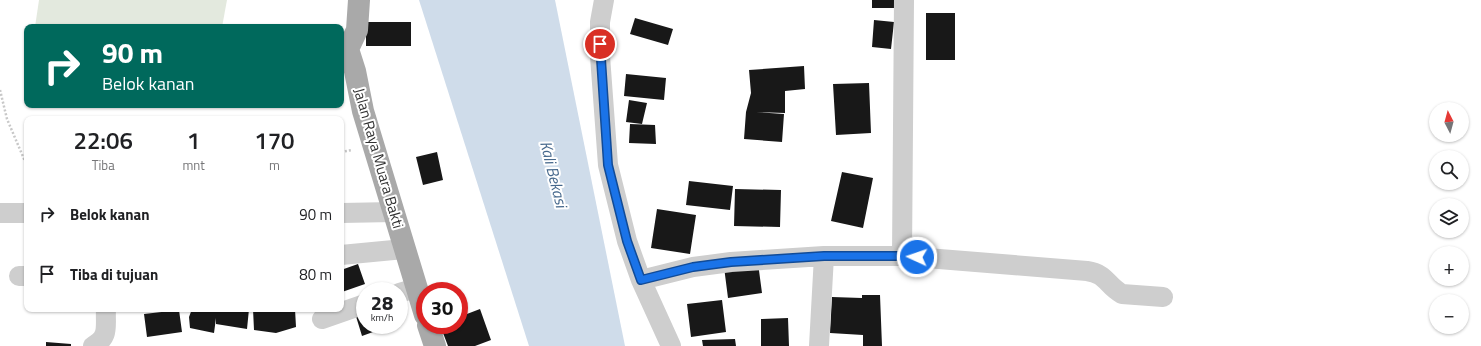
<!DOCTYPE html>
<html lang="id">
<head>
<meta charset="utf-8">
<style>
  body { margin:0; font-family:"Titillium Web",sans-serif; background:#f6f6f6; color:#202124; height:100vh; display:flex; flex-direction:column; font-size:15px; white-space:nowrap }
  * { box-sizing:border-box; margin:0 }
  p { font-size:13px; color:#757577 }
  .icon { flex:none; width:22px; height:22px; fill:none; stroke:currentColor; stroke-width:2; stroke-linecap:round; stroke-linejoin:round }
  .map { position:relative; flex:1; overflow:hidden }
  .side { position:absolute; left:24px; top:116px; width:320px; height:196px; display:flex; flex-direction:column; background:#fff; border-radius:8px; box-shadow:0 1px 3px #0004 }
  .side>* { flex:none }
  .banner { position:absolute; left:24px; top:24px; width:320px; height:84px; border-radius:8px; box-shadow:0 1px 3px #0004; background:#00695c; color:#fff; overflow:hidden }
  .needle { width:26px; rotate:354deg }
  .buttons { position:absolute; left:1429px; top:102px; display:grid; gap:8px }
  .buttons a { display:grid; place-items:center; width:40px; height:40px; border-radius:50%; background:#fff; box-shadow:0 1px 3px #0004; font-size:20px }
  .speed { position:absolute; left:356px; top:282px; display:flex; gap:8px; font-size:20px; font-weight:700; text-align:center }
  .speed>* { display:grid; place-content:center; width:52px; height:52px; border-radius:50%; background:#fff; box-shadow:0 1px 3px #0004; line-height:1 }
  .speed small { font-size:10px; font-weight:400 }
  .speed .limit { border:6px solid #d22; background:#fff; color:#111 }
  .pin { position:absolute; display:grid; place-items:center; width:34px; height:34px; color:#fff; margin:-17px; border:2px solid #fff; border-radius:50%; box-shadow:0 1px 4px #0007 }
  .me { position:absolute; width:44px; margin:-22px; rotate:273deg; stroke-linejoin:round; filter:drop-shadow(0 0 3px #0008) }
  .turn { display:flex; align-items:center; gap:14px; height:84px; padding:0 12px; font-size:18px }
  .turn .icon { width:52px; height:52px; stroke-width:2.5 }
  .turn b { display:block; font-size:28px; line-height:34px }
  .eta { display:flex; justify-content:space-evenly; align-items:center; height:68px; text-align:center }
  .eta b { font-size:24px; font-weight:600; line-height:28px }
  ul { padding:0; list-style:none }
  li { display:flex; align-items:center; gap:12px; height:60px; padding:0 12px }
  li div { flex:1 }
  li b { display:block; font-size:15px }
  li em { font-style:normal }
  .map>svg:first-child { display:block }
  .green { fill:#e3e9de }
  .water { fill:#cfdcea }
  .building { fill:#181818 }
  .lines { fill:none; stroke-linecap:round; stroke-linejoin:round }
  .path { stroke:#c8c8c8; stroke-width:2.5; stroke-dasharray:2 2; stroke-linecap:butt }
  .minor { stroke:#cecece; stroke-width:20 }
  .primary { stroke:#a9a9a9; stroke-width:22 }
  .route-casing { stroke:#114b97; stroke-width:10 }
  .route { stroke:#1a73e8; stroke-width:7 }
  .labels { text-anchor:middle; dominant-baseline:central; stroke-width:4; stroke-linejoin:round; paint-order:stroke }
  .street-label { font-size:15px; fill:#313131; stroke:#fff }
  .water-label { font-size:16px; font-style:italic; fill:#46688c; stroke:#fff }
</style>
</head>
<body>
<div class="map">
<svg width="1481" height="346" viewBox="0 0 1481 346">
  <rect width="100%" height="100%" fill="#fff"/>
  <path class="green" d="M39,0H227L222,27H35Z"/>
  <path class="water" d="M419,0H555L625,346H529Z"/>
  <path class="building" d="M872,0H899V8H872Z
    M926,13H955V60H926Z
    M635,18L673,29L668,45L630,34Z
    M874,20L894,22L891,49L872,47Z
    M366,22H411V46H366Z
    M804,66L805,89L785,91V113L756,112L784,114L782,142L744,139L746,112L751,93L749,70Z
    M626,74L666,78L664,100L624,96Z
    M869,83L871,133L836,135L833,84Z
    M629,100L647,103L642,124L626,122Z
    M630,124L655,125L656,144L629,143Z
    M437,152L443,180L423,185L416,157Z
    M842,172L873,178L863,228L831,221Z
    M689,181L733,186L730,210L686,205Z
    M735,189L781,190L780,227L734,226Z
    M657,209L696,215L690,254L651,248Z
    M758,263L762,293L728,298L724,267Z
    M358,264L365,284L342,292L341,270Z
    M862,295H880L882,346H863V335L830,333L832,297L862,298Z
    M722,300L726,332L691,337L687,304Z
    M124,309H144V310L124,312Z
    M192,309H249L247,329L216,324V318L214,333L190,328L189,317Z
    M253,309H295L296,327L276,333L254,330Z
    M480,309L491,340L475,346H448L440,325H459V317Z
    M179,310L182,332L147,337L144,314Z
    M365,310V325H383L384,328L362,336L355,313Z
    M788,318L789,346H761V319Z
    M735,339L736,346H703L702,340Z
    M46,342L71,344V346H46Z"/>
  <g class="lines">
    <path class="path" d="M0,90L7,119L27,166
      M341,152L352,150"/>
    <path class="minor" d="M604,0L600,22V56L608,165L627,241L641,280L671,346
      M0,213H27
      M341,213L394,212
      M341,255L404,249
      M902,256L904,0
      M19,276H27
      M641,280L693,267L731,262L824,256H902L1087,271C1107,274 1106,285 1122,294L1163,297
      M399,293L416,288
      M322,319L365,304
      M93,346C110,337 105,326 106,309
      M819,346L824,256"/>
    <path class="primary" d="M359,0L357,30L348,49L355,71L363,111L425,315
      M428,325L435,346"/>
  </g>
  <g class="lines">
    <defs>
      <path id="route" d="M600,44L608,165L627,241L641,280L693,267L731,262L824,256H902L917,257"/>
    </defs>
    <use href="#route" class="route-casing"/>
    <use href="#route" class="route"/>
  </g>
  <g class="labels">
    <g class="street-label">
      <text transform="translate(379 158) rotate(74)">Jalan Raya Muara Bakti</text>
    </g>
    <g class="water-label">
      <text transform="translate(554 174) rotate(76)">Kali Bekasi</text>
    </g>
  </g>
</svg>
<div class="buttons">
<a><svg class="needle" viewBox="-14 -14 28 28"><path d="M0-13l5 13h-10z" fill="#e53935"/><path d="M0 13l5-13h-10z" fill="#757577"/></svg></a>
<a><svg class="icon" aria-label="search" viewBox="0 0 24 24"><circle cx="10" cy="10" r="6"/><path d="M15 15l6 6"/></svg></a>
<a><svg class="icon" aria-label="layers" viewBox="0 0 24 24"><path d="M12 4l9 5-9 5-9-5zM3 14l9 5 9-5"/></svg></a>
<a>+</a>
<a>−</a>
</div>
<div class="speed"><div>28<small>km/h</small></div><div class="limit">30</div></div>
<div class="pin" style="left:600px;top:44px;background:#d93025"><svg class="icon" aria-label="arrive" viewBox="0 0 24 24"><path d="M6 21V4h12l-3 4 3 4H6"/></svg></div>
<svg class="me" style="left:917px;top:257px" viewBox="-20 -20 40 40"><circle r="17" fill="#1a73e8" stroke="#fff" stroke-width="3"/><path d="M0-11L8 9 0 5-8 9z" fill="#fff"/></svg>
<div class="banner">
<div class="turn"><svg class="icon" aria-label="right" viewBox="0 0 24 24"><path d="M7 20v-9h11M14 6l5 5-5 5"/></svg><div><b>90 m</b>Belok kanan</div></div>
</div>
<section class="side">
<div class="eta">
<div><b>22:06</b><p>Tiba</p></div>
<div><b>1</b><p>mnt</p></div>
<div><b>170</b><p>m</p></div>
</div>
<ul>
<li><svg class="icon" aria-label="right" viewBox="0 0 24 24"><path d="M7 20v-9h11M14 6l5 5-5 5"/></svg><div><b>Belok kanan</b></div><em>90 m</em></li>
<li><svg class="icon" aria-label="arrive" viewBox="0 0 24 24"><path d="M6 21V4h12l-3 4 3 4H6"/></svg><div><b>Tiba di tujuan</b></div><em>80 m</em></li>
</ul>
</section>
</div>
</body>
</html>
